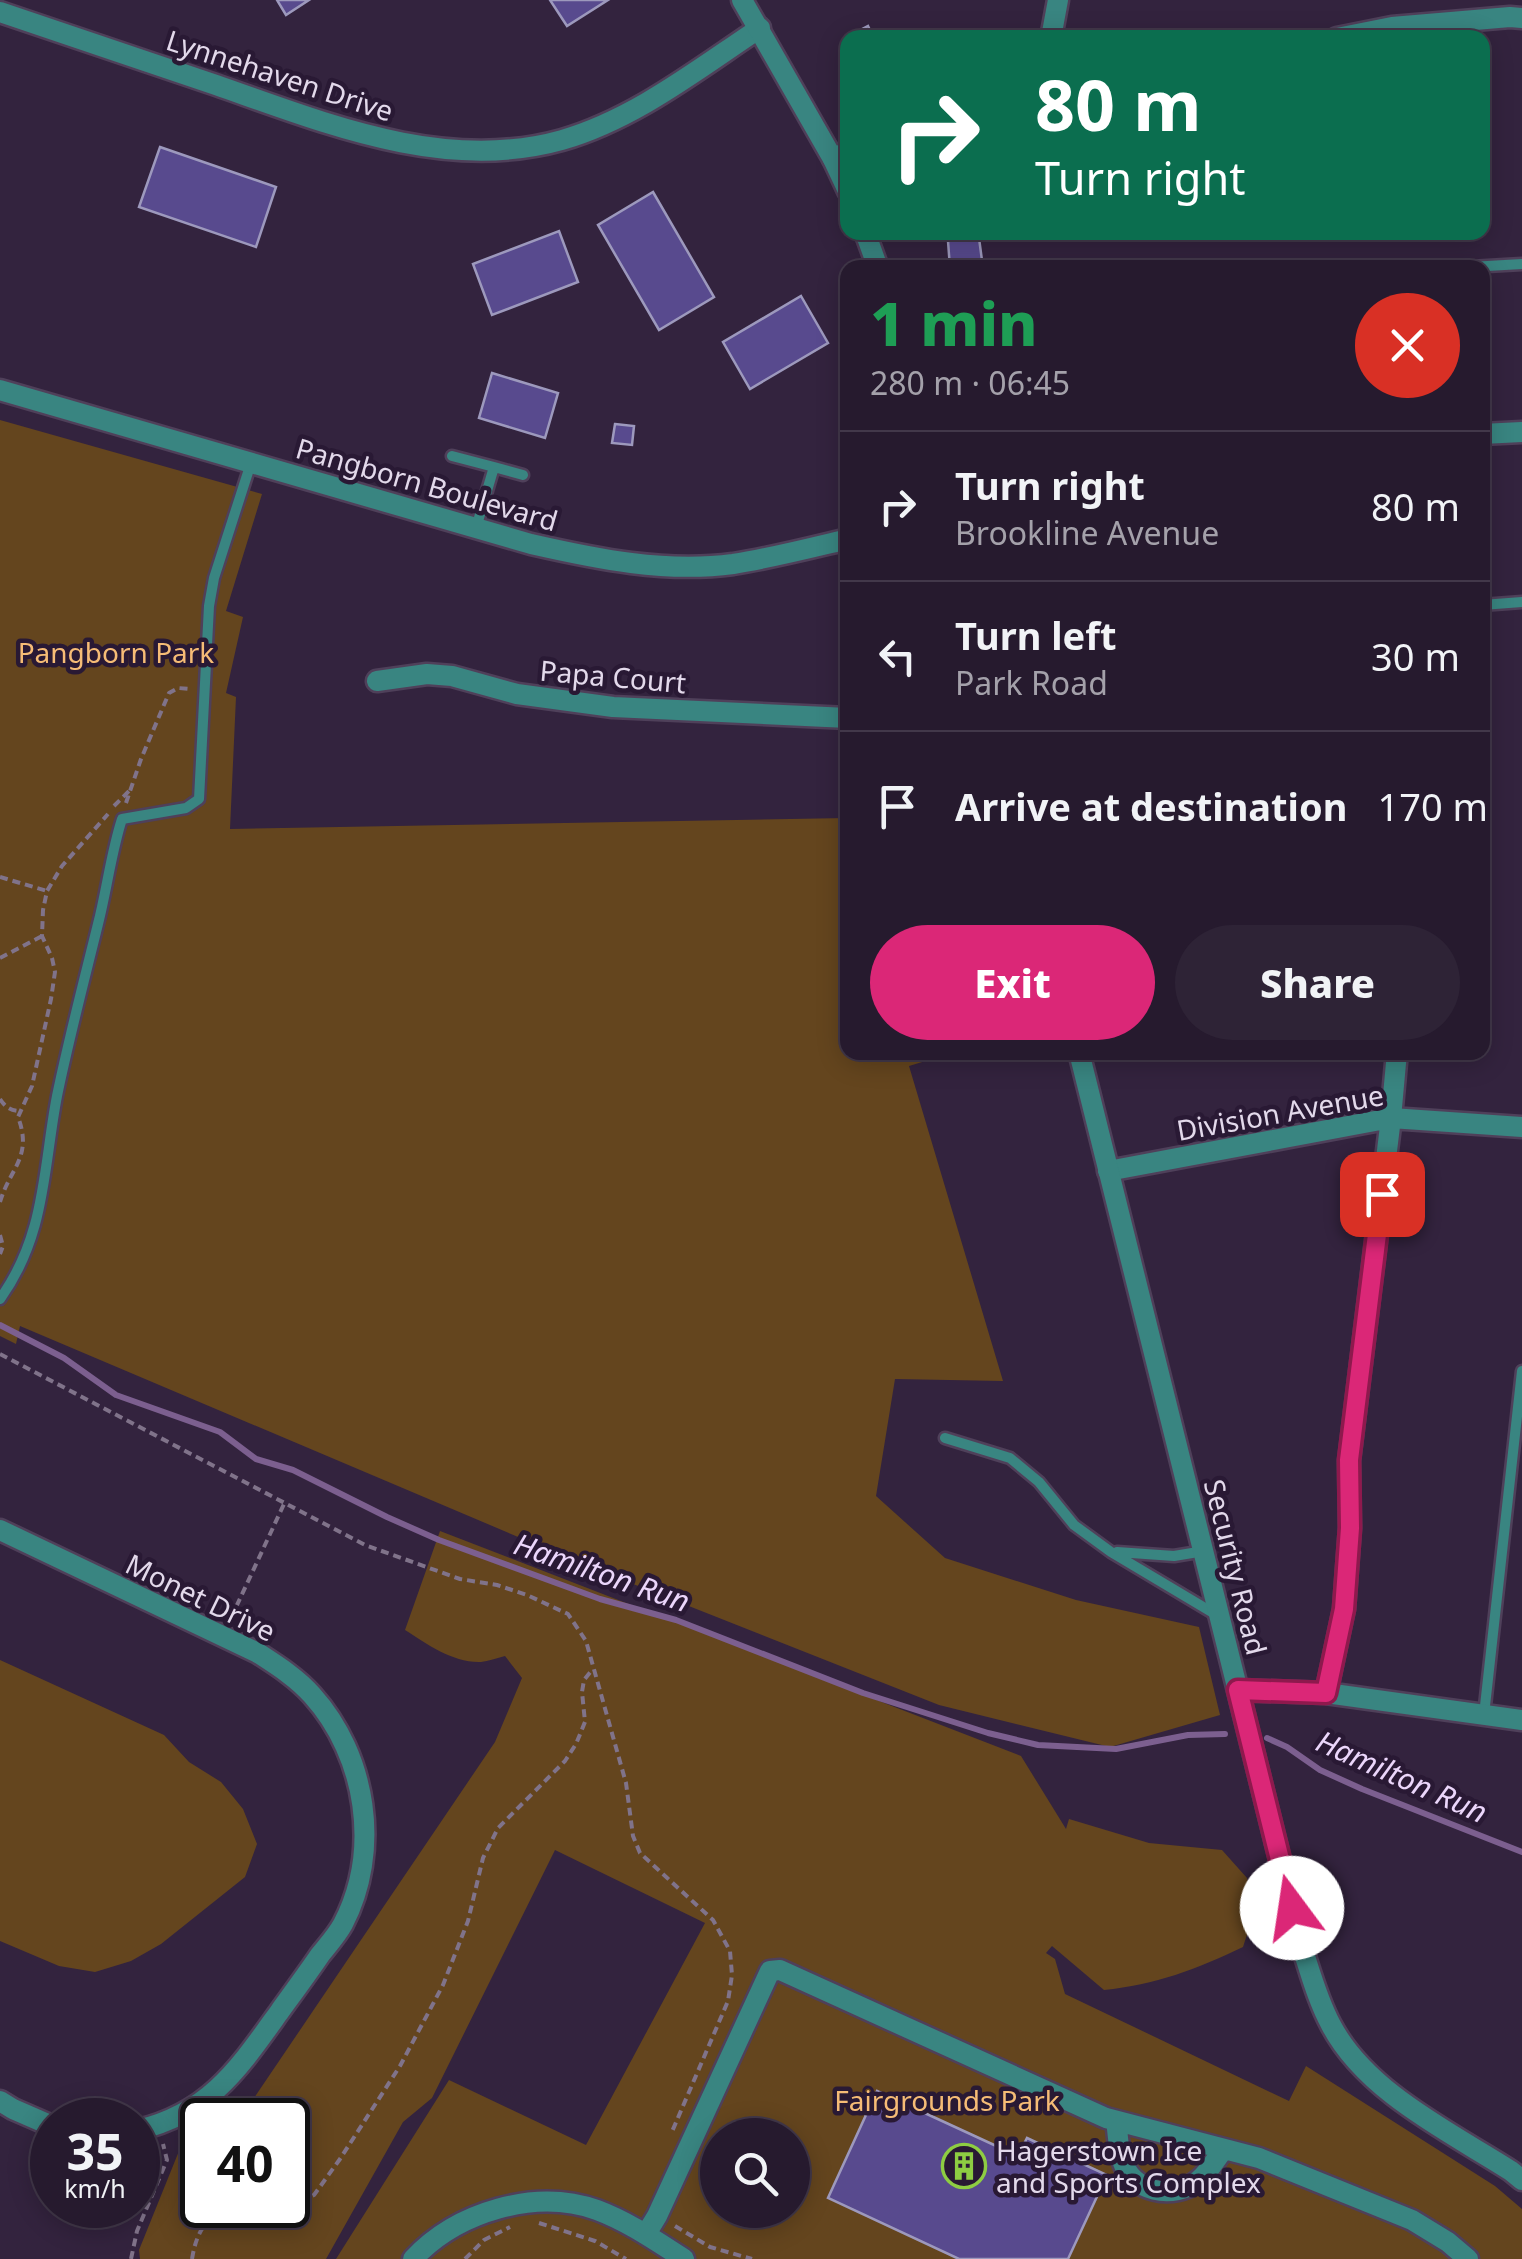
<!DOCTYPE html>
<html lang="en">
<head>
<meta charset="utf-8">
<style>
  body { margin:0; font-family:"Noto Sans",sans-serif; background:#2e2336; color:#f1f3f6; height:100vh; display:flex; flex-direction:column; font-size:38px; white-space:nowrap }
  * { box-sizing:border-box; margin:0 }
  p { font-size:32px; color:#a4a1aa }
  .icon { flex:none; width:55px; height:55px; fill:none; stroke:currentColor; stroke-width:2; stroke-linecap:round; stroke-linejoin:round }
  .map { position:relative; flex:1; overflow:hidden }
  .side { position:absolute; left:840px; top:260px; width:650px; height:800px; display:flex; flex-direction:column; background:#261a2e; border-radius:20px; box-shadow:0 5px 25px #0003,0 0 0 2px #42384a }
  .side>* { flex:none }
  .guide { position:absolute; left:840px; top:30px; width:650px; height:210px; border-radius:20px; box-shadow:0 5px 25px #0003,0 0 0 2px #42384a; background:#0b6e4f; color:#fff; overflow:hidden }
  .controls { position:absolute; left:700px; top:2118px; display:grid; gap:20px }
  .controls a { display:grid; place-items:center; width:110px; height:110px; border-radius:50%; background:#261a2e; box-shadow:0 5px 25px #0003,0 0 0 2px #42384a; font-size:50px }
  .speed { position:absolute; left:30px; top:2098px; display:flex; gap:20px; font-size:50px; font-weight:700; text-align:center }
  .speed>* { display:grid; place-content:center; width:130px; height:130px; border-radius:50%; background:#261a2e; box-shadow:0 5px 25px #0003,0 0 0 2px #42384a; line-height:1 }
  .speed small { font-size:25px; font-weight:400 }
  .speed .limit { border:5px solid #111; border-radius:15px; background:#fff; color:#111 }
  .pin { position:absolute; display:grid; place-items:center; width:85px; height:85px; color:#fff; margin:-42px; border-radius:20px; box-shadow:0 5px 15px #0006 }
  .me { position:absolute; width:110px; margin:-55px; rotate:346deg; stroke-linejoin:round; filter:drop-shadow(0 0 8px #0008) }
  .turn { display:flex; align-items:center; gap:35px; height:210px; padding:0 30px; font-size:45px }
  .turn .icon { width:130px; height:130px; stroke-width:2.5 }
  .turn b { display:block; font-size:70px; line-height:85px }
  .round { display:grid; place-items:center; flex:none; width:105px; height:105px; border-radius:52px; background:#2e2336 }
  .summary { display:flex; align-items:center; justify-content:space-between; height:170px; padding:0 30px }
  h1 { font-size:60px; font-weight:800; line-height:75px; color:#1e9e55 }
  .primary-button { display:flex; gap:20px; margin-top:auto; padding:20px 30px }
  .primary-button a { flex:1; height:115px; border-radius:60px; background:#db2777; color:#fff; font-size:40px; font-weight:800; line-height:115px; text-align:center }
  .primary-button a+a { background:#2e2336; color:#f1f3f6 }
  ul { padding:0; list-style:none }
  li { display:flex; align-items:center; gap:30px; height:150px; padding:0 30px; border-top:2px solid #42384a }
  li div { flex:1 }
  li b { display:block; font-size:38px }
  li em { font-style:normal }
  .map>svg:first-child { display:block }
  .green { fill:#64451e; fill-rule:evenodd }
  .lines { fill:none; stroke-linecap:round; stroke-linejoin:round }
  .stream { stroke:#7c5f8f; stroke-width:6 }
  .building { fill:#584a8e; stroke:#9d99bd; stroke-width:2.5 }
  .service-casing { stroke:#4f405a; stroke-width:15 }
  .minor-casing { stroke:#4f405a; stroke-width:25 }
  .tertiary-casing { stroke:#4f405a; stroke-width:25 }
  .path { stroke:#80738a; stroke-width:4; stroke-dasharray:8 5; stroke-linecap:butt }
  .service { stroke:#398581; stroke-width:10 }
  .minor { stroke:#398581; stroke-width:20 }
  .tertiary { stroke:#398581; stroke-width:20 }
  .route-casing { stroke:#8e194d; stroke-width:25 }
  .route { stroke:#db2777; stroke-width:18 }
  .labels { text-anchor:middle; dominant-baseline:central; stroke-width:9; stroke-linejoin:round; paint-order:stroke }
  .street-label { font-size:28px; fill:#e3d9eb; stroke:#291934 }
  .park-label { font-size:28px; fill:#f6bc76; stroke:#291934 }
  .poi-label { font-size:28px; fill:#e3d9eb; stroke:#291934; text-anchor:start }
  .water-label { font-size:30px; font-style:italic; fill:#ebd6fb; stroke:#291934 }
</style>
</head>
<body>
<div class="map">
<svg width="1522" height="2259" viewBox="0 0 1522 2259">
  <rect width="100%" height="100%" fill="#33233e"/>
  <path class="green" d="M0,420L262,494L226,611L243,617L226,693L236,697L230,829L847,818L848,1052L952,1053L909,1066L1003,1381L895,1379L876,1496L945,1558L1076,1600L1199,1627L1220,1715L1110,1747L939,1705L575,1561L20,1326L16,1344L0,1336Z
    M440,1531L1021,1756L1066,1829L1069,1819L1149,1843L1222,1850L1247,1878L1254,1913L1243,1947C1197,1969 1155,1985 1104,1990L1052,1946L1046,1953L1055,1959L1065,1994L1289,2101L1306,2066L1495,2186L1522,2209V2259H336L449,2080L586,2145L705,1923L555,1850L432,2098L403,2122L326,2259H140L139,2250L179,2151L202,2134V2205H288V2120H224L252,2101L495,1742L522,1678L505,1656C497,1658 488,1661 481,1662C453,1663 427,1644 405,1630ZM718,2135H792V2210H718Z
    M0,1660L164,1735L189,1762L221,1782L243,1809L257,1844L245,1877L161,1944L131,1961L95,1972L59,1966L0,1941Z"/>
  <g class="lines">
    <path class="stream" d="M0,1325L64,1358L116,1395L220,1432L256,1459L293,1470L387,1517L439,1540L600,1599L676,1620L863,1693L988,1733L1038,1745L1116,1749L1188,1735L1225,1734
      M1267,1738L1287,1747L1320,1770L1362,1789L1522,1852"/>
  </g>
  <path class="building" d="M277,0H309L286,15Z
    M550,0H608L567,26Z
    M868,26L874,38H848L847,37Z
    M160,147L276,187L256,247L139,207Z
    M653,192L714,297L659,330L598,225Z
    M559,231L578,282L492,315L473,264Z
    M979,238L983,268H950L948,241Z
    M801,296L828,343L750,389L723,342Z
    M492,373L558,393L545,438L479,418Z
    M615,424L634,426L632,445L612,443Z
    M877,2091L1018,2156L1027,2138L1107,2175L1068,2259H959L828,2198Z"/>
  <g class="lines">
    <defs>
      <path id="service" d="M1453,268L1522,264
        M452,456L494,467L476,528
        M494,467L523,475
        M1482,605L1522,602
        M0,1299C46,1235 43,1169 57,1096C69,1038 84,981 98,924C107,889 111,853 122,819L186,808L199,799L209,606L214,578L251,463
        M945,1438L1010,1458L1039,1482L1074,1525L1111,1552L1215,1614
        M1117,1552L1174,1556L1204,1551
        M1484,1715L1522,1371"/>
      <path id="minor" d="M0,12C72,36 144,61 216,85C325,123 445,173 562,140C635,119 698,69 760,28
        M1051,38L1058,0
        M1337,38L1392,27L1510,17L1522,18
        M833,159L848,151
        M0,390L531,544C597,559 665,573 733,564C771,558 810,548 848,539
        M1482,434L1522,432
        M377,681L427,674L452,676L517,694L613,707L848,718
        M1108,1171L1391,1118L1522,1127
        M0,1530L258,1653C278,1666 297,1678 312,1695C367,1756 381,1851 343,1924C337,1935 328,1945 320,1955C307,1974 293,1993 280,2011C239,2068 210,2113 138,2130
        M1239,1690L1326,1693L1522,1720
        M1326,1693L1344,1609L1350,1528L1349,1461L1391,1118L1397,1052
        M0,2101L13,2109L52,2126
        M1116,2121C1118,2133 1118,2148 1122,2160C1132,2192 1173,2201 1199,2180C1208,2173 1216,2159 1223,2150
        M646,2234L657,2216L770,1971L780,1970L1106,2118L1259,2158L1412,2220L1448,2242L1468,2259
        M413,2259C457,2212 535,2188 597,2210C629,2222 656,2241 684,2259"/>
      <path id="tertiary" d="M742,0L833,159L848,191
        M865,232L878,268
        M1079,1052L1301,1944C1310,1971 1317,1999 1331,2025C1366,2092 1450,2132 1511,2171L1522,2180"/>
    </defs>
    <use href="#service" class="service-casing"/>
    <use href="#minor" class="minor-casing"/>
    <use href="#tertiary" class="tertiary-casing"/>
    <path class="path" d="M126,803L141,759L169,693L178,688L190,689
      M114,806L130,790
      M0,877L47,891
      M0,958L42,936
      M0,1099C5,1107 11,1111 20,1111
      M0,1202C10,1168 33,1157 18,1117L32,1086L51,999L55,972L52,958L42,936L43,910L47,891L62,866L108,814
      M0,1235L3,1246L0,1254
      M0,1354L365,1545L460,1579L497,1585L527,1595L568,1614L586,1641L626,1783L633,1836L640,1853L713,1920L730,1951L732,1975L728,2001L671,2134
      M231,1618L284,1504
      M288,2202H299L314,2195L340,2159L400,2066L443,1985L468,1921L483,1858L498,1828L565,1761L576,1744L585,1722L582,1692L584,1680L592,1670
      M539,2223L595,2241L626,2259
      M675,2226L710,2247L752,2259
      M131,2259L137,2231L167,2160L163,2144
      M192,2259C196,2234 206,2214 232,2205
      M465,2259L484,2240L510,2227"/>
    <use href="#service" class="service"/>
    <use href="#minor" class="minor"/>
    <use href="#tertiary" class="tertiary"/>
  </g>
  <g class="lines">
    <defs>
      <path id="route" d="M1292,1908L1238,1690L1326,1693L1344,1609L1350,1528L1349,1460L1382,1194"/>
    </defs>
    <use href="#route" class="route-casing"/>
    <use href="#route" class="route"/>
  </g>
  <defs>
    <symbol id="building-ring" viewBox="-11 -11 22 22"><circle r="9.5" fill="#291934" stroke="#8ecd42" stroke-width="1.5"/><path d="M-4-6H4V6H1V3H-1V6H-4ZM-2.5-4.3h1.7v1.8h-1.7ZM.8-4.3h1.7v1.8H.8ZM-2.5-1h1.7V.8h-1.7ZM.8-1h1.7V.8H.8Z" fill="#8ecd42"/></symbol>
  </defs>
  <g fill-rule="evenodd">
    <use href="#building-ring" x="939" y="2141" width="50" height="50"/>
  </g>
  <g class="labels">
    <g class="street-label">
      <text transform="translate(280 75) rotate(18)">Lynnehaven Drive</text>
      <text transform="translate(427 484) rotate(16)">Pangborn Boulevard</text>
      <text transform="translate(613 676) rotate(5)">Papa Court</text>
      <text transform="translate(1280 1112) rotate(-10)">Division Avenue</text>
      <text transform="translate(1236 1567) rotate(76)">Security Road</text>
      <text transform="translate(201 1597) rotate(26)">Monet Drive</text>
    </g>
    <g class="park-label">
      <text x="116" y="652">Pangborn Park</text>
      <text x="947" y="2100">Fairgrounds Park</text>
    </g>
    <g class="poi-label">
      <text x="996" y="2150">Hagerstown Ice<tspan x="996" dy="32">and Sports Complex</tspan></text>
    </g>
    <g class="water-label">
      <text transform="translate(602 1572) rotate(19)">Hamilton Run</text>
      <text transform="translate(1402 1776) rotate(24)">Hamilton Run</text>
    </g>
  </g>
</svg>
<div class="controls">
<a><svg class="icon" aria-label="search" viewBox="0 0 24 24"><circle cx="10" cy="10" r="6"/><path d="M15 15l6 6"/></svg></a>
</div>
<div class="speed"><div>35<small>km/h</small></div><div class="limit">40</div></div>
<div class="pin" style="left:1382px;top:1194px;background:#d93025"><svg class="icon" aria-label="arrive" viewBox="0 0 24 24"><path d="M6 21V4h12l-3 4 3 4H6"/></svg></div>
<svg class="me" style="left:1292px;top:1908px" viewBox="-20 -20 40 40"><circle r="19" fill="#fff"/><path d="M0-13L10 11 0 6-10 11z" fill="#db2777"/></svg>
<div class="guide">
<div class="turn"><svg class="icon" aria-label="right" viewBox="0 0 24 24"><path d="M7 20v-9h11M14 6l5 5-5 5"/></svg><div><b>80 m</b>Turn right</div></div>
</div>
<section class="side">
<div class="summary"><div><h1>1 min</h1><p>280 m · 06:45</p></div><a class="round" style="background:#d93025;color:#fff"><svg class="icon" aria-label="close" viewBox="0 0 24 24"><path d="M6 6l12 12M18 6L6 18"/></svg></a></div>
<ul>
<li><svg class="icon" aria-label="right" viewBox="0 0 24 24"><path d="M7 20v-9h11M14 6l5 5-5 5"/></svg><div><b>Turn right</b><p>Brookline Avenue</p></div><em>80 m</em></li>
<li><svg class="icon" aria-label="left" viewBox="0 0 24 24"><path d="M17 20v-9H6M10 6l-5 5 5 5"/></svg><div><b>Turn left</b><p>Park Road</p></div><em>30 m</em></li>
<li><svg class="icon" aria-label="arrive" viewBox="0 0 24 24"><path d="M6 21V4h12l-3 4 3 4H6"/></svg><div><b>Arrive at destination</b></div><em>170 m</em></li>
</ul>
<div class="primary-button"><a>Exit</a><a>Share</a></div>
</section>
</div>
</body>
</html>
